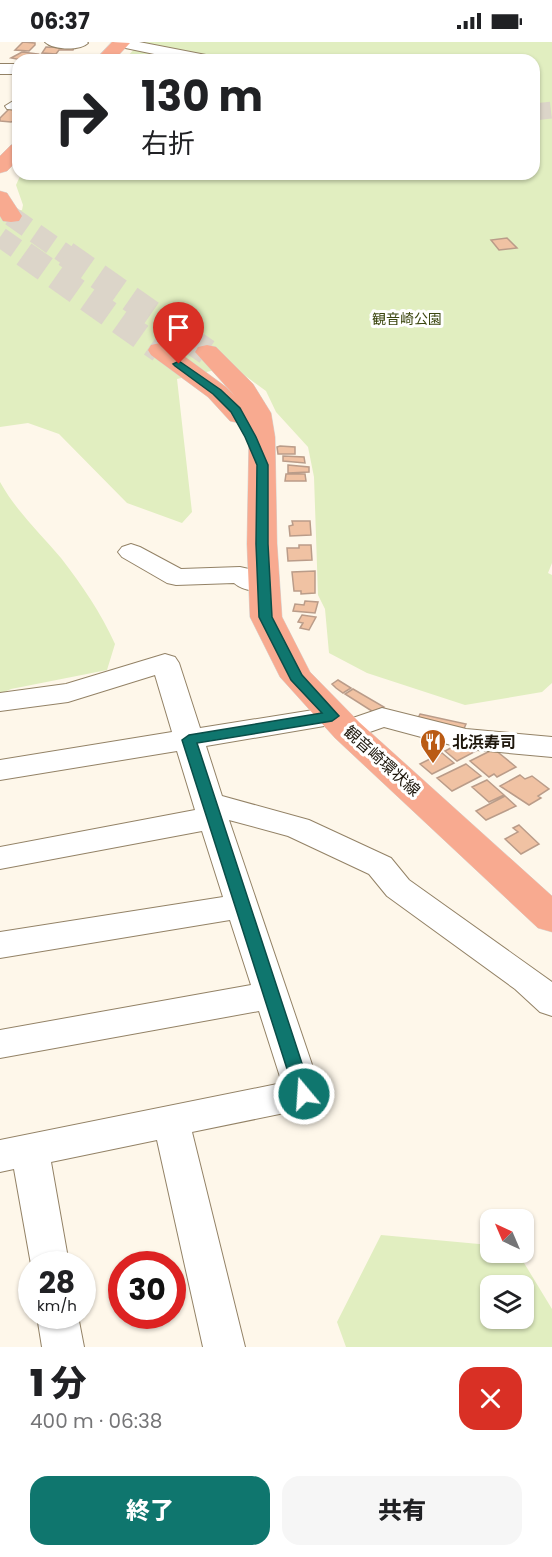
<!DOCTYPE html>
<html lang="ja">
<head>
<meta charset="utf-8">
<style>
  body { margin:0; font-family:Poppins,"Noto Sans JP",sans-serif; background:#f6f6f6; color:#202124; height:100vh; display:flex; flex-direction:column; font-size:22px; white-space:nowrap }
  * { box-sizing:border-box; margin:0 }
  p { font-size:20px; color:#757577 }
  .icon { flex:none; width:33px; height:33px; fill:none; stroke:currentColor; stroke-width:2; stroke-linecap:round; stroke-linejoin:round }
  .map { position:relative; height:1305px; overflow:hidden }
  .drawer { display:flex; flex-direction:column; background:#fff; flex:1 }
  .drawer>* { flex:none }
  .top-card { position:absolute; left:12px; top:12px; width:528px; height:126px; border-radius:18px; box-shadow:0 2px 4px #0004; background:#fff; color:#202124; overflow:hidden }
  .needle { width:39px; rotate:316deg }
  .tools { position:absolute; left:480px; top:1167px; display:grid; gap:12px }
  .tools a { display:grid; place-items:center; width:54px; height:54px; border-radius:12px; background:#fff; box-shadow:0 2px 4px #0004; font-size:30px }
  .speed { position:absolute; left:18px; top:1209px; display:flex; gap:12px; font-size:30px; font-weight:700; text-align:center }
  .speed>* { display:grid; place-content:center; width:78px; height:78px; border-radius:50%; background:#fff; box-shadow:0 2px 4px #0004; line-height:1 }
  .speed small { font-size:15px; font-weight:400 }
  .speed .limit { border:9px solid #d22; background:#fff; color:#111 }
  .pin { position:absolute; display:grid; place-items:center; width:51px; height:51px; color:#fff; margin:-62px -26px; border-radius:50% 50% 50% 0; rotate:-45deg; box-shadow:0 0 6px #0007 }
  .pin .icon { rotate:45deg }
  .me { position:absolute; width:66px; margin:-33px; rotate:342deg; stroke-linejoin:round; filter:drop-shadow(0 0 4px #0008) }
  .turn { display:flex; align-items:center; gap:21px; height:126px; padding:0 30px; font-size:27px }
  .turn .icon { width:78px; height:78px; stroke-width:2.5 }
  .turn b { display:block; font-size:42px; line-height:51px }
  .round { display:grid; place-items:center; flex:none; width:63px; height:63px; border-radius:18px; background:#f6f6f6 }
  .summary { display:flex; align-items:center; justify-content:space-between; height:102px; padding:0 30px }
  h1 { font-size:36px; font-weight:800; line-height:45px }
  .button { display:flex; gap:12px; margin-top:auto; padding:12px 30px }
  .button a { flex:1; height:69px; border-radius:18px; background:#0f766e; color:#fff; font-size:24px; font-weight:800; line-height:69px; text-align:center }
  .button a+a { background:#f6f6f6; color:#202124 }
  .status { display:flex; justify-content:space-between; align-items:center; height:42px; padding:0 30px; background:#fff; direction:ltr }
  .status svg { height:16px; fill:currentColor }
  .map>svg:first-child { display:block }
  .green { fill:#e1eec0; fill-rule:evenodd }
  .building { fill:#f0c2a3; stroke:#ba9c89; stroke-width:1.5 }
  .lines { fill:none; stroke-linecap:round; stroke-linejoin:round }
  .minor-tunnel { stroke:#dcd5c9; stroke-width:17; stroke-dasharray:17 8; stroke-linecap:butt }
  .major-tunnel-far1 { stroke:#dcd5c9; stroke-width:20; stroke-dasharray:20 10; stroke-linecap:butt }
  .major-tunnel { stroke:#dcd5c9; stroke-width:26; stroke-dasharray:26 13; stroke-linecap:butt }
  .minor-casing { stroke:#938266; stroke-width:2 }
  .major-casing { stroke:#d6d5d3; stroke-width:1 }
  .minor { fill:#fff; fill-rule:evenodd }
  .major { fill:#f8aa90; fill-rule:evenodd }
  .route { fill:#0f766e; stroke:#0a4d48; stroke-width:1.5 }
  .labels { text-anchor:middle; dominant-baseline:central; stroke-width:6; stroke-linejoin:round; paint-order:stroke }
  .far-park-label { font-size:14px; fill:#3b460f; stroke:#fff }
  .poi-label { font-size:16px; font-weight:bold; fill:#1e170c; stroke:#fff; text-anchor:start }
  .street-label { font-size:16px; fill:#1e170c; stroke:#fff }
</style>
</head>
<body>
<div class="status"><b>06:37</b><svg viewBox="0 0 49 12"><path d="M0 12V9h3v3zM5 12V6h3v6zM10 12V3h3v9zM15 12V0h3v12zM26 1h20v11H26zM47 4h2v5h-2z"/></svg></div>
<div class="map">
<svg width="552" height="1305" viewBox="0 0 552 1305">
  <rect width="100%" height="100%" fill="#fef7ea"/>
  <path class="green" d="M136,0H552V521L548,531L552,533V641L542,650L465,663L367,631L329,611L325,567L318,553L314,435L308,405L276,370L266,349L232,324L177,337L192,470L182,481L127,461L59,392L28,381L0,385V171L22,168L23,163L16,143L21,132H534V18H124L140,1Z
    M0,440C16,469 40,491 61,516C82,543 101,571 115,602L107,628L11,647L0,652Z
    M381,1193L490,1203V1210L518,1211L552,1267V1305H346L337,1280ZM490,1244H524V1276H490Z"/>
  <path class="building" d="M23,0L35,1V3L29,9L15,8Z
    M46,5L74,6L73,8H59L56,12L42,11Z
    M22,10L38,12L35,15L28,14L22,18L11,16Z
    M41,13H53L65,15L60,18L34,17Z
    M9,67L18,68V77L11,80L0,79V76Z
    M507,196L517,206L499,208L491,198Z
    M280,404L295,405V412H278L277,405Z
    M283,414L304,415L305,421L283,419Z
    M288,423L309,425V430L288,431Z
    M286,432H305L306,439H285Z
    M292,479H310L311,493L290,494L289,484L293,483Z
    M299,503H311L312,518L288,519L287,506H299Z
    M315,529V551L301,552V549H294L292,530Z
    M305,559L318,560L315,571L293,569L295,562L304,563Z
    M302,573L316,575L309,588L300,586L303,581L298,580Z
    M338,638L351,646L343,651L336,646L332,642Z
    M353,647L384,665L375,671L345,652Z
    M420,672L466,682L462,691L416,680Z
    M462,700L476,709L457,719L445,709Z
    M494,707L516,725L497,735L494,732L489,735L470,719Z
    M442,711L454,721L432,732L420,722Z
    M466,722L481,734L452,749L437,736Z
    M520,733L525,737L532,734L549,747L538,754L541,756L529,763L500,744Z
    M487,738L504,753L489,760L472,745Z
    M505,754L516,764L486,778L476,769Z
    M519,783L539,802L521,812L505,797L518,790L513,786Z"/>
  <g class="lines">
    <path class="minor-tunnel" d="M534,70L552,68"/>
    <path class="major-tunnel-far1" d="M11,174L68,214
      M0,195L27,214"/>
    <path class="major-tunnel" d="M24,212L160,308
      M66,212L207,310"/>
    <defs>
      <path id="minor" d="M45,0H87L88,1C80,9 53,8 45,0Z
        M114,0H139L206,13L214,18H183L116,4Z
        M0,22H18V32H0Z
        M18,56V68L7,67L5,64Z
        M131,502L140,505L181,527L240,525L249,527L256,533L273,534L277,540L273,546C259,549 246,551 234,541L176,543L167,541L122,515L118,510L122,505Z
        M165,612L175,615L179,621L200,686L332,665L342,667L346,674L344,679L382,666L466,687L552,695V715L466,707L384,685L347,698L337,695L332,688L336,682L206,704L222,754L309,778L391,816L409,838L552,940V974L540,970L515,947L387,854L369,832L288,794L229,778L322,1052L317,1063L304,1067L192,1090L245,1305H203L157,1098L51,1120L69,1222H32V1228L14,1127L0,1130V1098L282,1041L259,969L0,1016V988L251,943L230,878L0,916V890L223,855L202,789L0,827V805L195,768L177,709L0,738V718L172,690L155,633L68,660L0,669V651L66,642Z
        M37,1274H78L84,1305H42Z"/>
      <path id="major" d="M112,0L130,1L114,18H95Z
        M18,101V118L7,129L0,131V114L11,103Z
        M0,149L7,151L22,174L19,179L11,180L3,179L0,174Z
        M160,301L169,303L226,345L235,354L195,310L198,305L207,303L216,305L253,342L271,371L275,395L277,502L282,575L310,630L359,680L552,854V890L538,886L335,696L280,635L250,575L247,502L249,395L246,379L239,381L230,379L208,355L151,313L148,308L151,303Z"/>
    </defs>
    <use href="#minor" class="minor-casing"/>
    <use href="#major" class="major-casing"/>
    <use href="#minor" class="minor"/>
    <use href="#major" class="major"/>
  </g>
  <path class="route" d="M179,319L221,348L240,366L256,395L268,423V502L272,575L302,633L339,674L332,679L197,701L312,1052L310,1057L304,1060L297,1057L295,1052L182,698L189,693L322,671L291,638L259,575L256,502L257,423L245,395L231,370L213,352L175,324L173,322Z"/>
  <defs>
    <symbol id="restaurant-pin" viewBox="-11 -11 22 30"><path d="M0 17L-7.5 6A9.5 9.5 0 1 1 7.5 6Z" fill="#ba5b14" stroke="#fff"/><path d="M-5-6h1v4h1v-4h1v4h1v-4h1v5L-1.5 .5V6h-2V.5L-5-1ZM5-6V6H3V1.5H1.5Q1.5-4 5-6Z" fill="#fff"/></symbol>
  </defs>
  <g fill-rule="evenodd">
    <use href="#restaurant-pin" x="418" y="685" width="30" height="40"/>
  </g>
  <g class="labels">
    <g class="far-park-label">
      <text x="407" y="277">観音崎公園</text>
    </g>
    <g class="poi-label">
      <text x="452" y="700">北浜寿司</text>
    </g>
    <g class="street-label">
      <text transform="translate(382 719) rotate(42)">観音崎環状線</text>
    </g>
  </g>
</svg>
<div class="tools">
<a><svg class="needle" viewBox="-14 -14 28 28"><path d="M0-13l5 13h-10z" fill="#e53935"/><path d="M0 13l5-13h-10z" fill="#757577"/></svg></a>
<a><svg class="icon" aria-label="layers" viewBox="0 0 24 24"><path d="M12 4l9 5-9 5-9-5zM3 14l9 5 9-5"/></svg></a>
</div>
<div class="speed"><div>28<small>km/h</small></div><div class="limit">30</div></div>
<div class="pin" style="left:179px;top:322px;background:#d93025"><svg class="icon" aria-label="arrive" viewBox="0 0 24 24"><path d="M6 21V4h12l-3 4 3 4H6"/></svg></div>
<svg class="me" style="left:304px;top:1052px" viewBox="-20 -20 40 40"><circle r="17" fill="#0f766e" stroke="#fff" stroke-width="3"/><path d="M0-11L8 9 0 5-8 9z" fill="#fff"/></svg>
<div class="top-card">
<div class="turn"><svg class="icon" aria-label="right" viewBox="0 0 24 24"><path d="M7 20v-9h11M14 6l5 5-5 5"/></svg><div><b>130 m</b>右折</div></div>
</div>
</div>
<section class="drawer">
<div class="summary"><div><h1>1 分</h1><p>400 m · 06:38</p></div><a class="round" style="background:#d93025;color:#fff"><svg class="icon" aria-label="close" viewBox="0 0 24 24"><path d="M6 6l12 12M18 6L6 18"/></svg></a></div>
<div class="button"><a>終了</a><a>共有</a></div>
</section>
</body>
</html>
